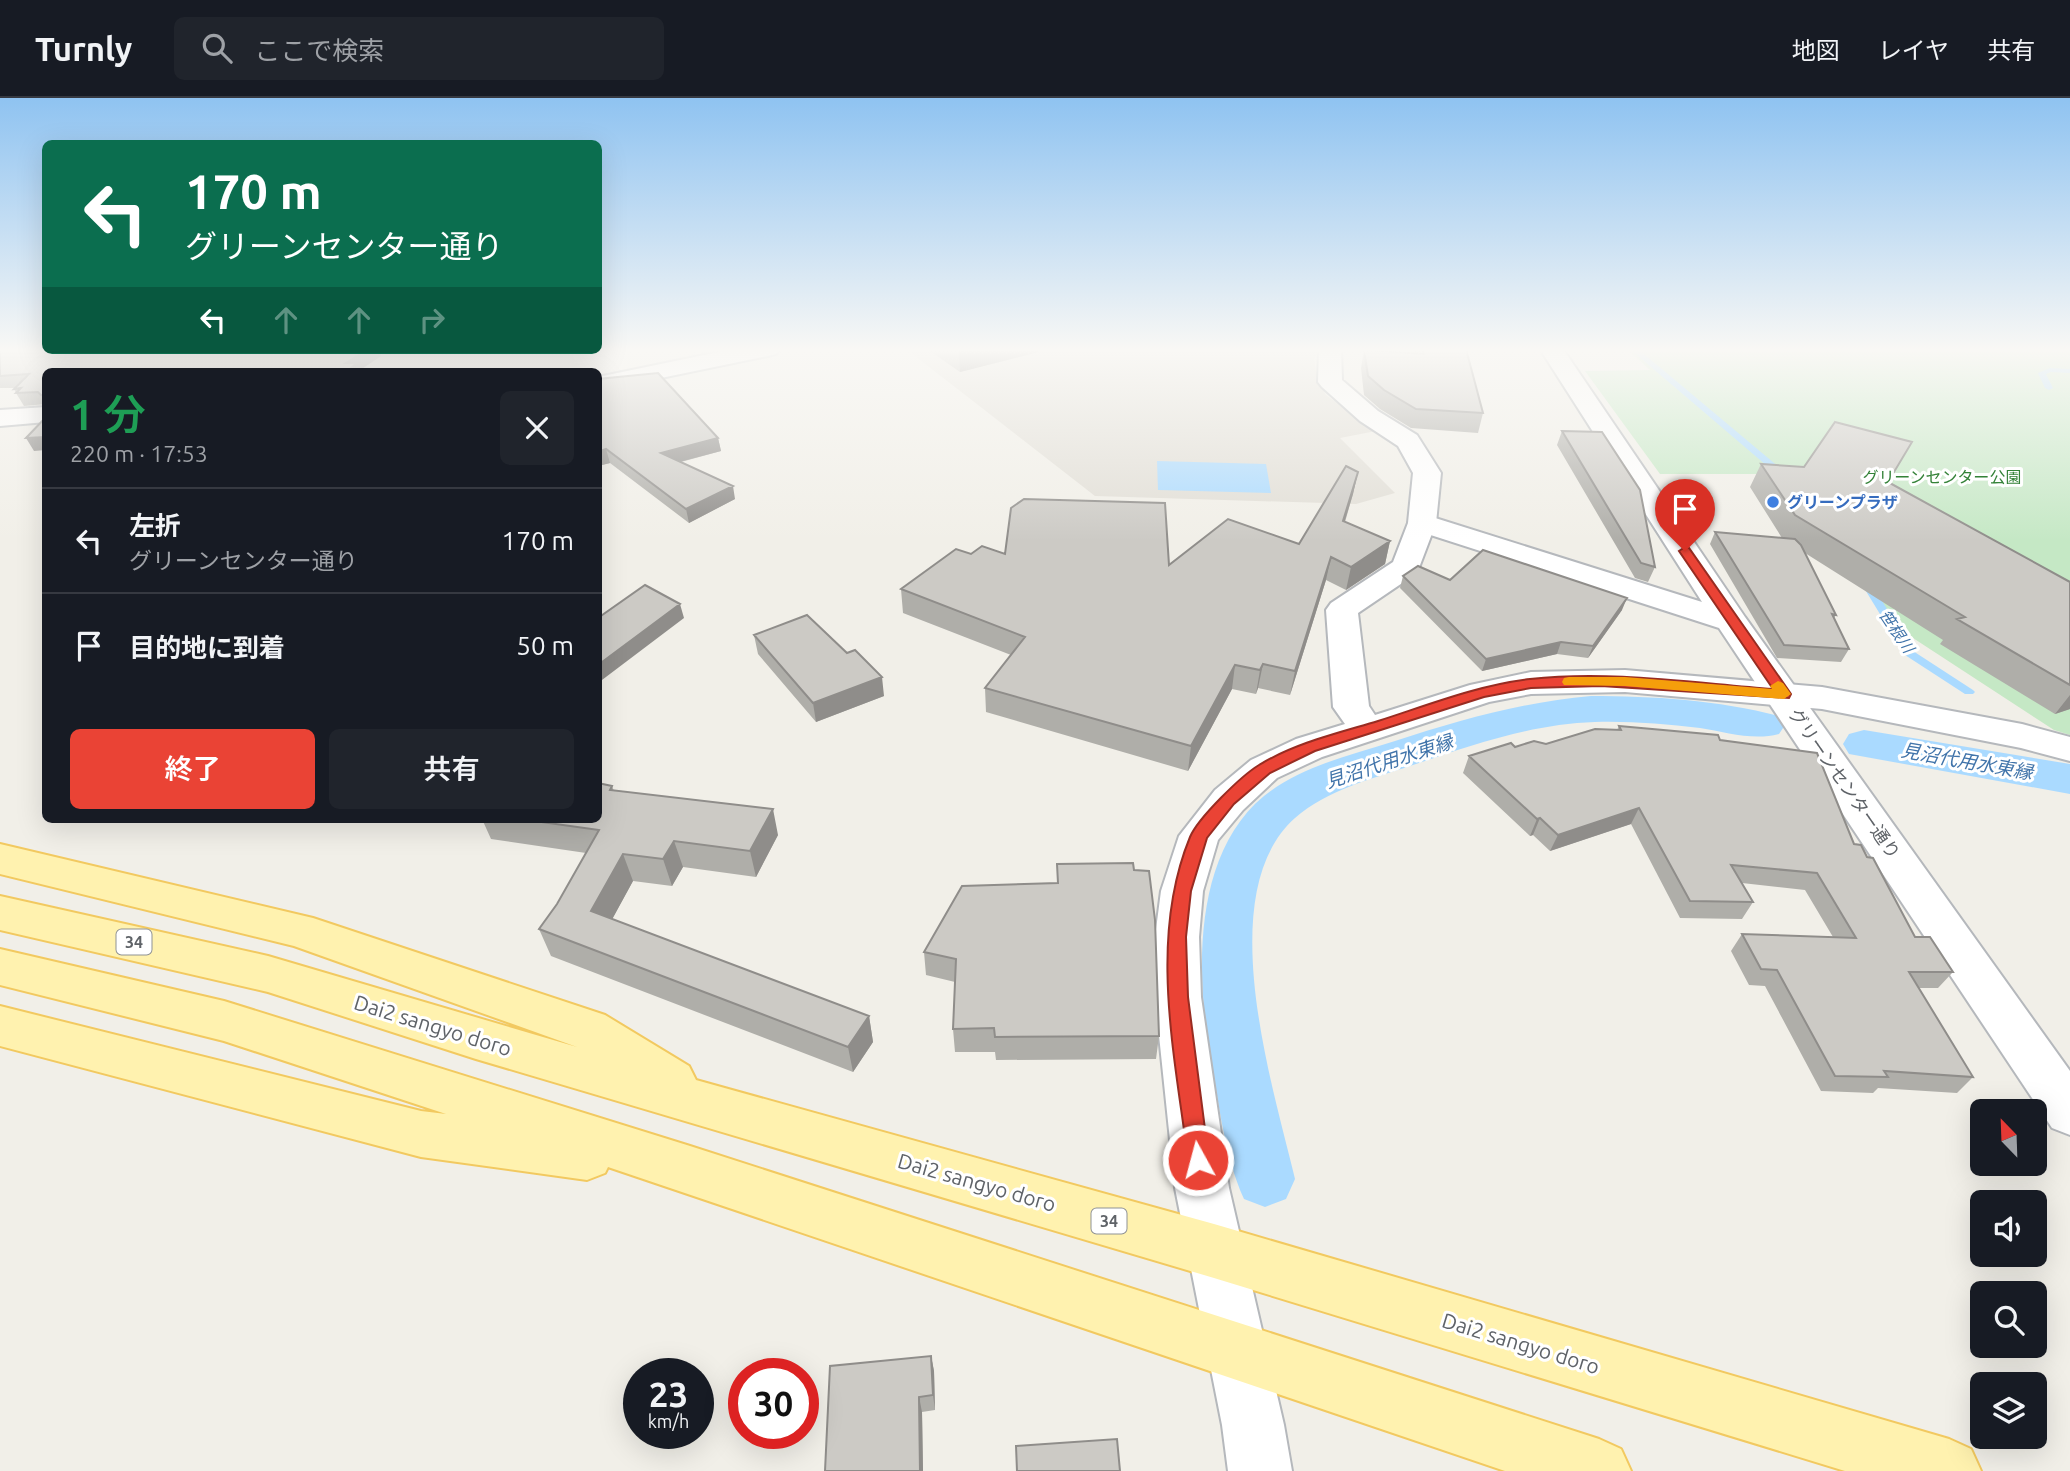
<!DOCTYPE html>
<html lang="ja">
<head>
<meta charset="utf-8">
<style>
  body { margin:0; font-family:Ubuntu,"Noto Sans JP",sans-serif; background:#20242c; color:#f1f3f6; height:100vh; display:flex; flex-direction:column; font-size:26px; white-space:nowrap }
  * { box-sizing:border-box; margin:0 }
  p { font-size:23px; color:#9ea1a6 }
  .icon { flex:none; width:38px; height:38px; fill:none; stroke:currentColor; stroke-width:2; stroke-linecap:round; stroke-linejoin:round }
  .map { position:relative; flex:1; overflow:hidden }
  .panel { position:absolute; left:42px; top:270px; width:560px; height:455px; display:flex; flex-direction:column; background:#171b24; border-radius:10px; box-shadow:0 7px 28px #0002 }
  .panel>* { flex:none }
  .banner { position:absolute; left:42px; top:42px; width:560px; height:214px; border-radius:10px; box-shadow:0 7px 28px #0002; background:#0b6e4f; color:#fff; overflow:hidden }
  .needle { width:46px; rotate:337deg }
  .controls { position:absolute; left:1970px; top:1001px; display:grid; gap:14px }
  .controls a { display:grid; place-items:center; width:77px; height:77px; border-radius:10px; background:#171b24; box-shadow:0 7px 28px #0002; font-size:35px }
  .speed { position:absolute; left:623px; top:1260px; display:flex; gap:14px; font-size:35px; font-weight:700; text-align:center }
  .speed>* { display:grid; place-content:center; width:91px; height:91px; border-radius:50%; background:#171b24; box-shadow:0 7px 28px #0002; line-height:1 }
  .speed small { font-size:18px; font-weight:400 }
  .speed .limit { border:10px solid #d22; background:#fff; color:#111 }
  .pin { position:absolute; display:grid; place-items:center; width:60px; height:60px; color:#fff; margin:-72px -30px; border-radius:50% 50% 50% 0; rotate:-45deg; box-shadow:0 0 7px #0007 }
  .pin .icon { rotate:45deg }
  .me { position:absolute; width:77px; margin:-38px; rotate:353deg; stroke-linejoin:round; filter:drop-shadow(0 0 5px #0008) }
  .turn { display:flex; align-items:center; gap:24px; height:147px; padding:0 28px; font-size:32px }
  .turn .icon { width:91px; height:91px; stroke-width:2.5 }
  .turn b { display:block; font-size:49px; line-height:60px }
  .lanes { display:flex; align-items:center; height:66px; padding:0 28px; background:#0003; justify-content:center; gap:35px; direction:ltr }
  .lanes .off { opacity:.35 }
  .round { display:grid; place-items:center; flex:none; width:74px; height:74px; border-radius:10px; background:#20242c }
  .overview { display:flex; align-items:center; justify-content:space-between; height:119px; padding:0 28px }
  h1 { font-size:42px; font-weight:600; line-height:52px; color:#1e9e55 }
  .cta { display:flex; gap:14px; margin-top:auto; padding:14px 28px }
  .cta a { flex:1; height:80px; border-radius:10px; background:#ea4335; color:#fff; font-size:28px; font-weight:600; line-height:80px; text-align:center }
  .cta a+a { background:#20242c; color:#f1f3f6 }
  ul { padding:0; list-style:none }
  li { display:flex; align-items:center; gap:21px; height:105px; padding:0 28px; border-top:2px solid #363941 }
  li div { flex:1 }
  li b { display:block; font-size:26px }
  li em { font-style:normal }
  header { display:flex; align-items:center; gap:42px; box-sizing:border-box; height:98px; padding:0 35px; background:#171b24; border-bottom:2px solid #363941 }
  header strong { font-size:33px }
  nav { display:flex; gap:38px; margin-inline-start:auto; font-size:24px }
  .search { width:490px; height:63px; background:#20242c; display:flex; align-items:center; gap:18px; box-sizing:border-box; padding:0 24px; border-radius:10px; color:#9ea1a6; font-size:26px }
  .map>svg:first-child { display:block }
  .education { fill:#e1ded6 }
  .green { fill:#c5e8c5 }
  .water { fill:#aadaff }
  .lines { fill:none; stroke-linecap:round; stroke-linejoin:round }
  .stream { fill:#aadaff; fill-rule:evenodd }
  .canal { fill:#aadaff; fill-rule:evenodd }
  .minor-casing { stroke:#b5b8bc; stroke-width:4 }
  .tertiary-casing { stroke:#b5b8bc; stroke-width:4 }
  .primary-casing { stroke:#f2c960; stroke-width:4 }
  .minor { fill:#fff; fill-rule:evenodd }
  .tertiary { fill:#fff; fill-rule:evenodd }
  .primary { fill:#fff2af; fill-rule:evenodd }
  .wall { fill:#afaea9 }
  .shaded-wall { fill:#8f8d8a }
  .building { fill:#cccac5; stroke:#8f8d8a; stroke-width:2 }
  .route { fill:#ea4335; stroke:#982c22; stroke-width:2 }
  .slow { fill:#f59e0b }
  .shop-dot { fill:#3f7fe0; stroke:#fff; stroke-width:2.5 }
  .labels { text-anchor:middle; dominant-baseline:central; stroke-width:6; stroke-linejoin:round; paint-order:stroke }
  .far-park-label { font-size:16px; fill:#348238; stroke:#fff }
  .far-shop-label { font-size:16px; font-weight:bold; fill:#366cbe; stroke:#fff; text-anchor:start }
  .far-water-label { font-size:16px; font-style:italic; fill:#4174aa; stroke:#fff }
  .shield { fill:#fff; stroke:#8f9295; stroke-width:2 }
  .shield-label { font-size:16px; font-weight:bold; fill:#5f6368 }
  .street-label { font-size:18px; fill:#5f6368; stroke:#fff }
  .water-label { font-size:19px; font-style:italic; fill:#4174aa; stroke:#fff }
  .near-street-label { font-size:21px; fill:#5f6368; stroke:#fff }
</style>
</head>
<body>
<header>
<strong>Turnly</strong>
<div class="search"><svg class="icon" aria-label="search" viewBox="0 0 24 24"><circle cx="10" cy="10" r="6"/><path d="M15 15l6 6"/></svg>ここで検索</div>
<nav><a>地図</a><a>レイヤ</a><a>共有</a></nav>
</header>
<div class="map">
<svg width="2070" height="1373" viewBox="0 0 2070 1373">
  <rect width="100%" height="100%" fill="#f1efe8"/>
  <path class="education" d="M906,251H1318L1314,261L1318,283L1326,297L1376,333L1340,340L1395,395L1356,406L1095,398Z"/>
  <path class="green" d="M1627,251H2070V637L2054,632L1890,525L1781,376H1660L1585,273L1650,272Z"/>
  <path class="water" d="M1157,363L1266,366L1271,395L1158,392Z"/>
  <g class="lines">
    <path class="stream" d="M1630,251H1638L1786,375V379H1780Z
      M2050,270L2070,271V275L2051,274L2046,276L2053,290L2049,292L2045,290L2038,275Z
      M1866,482L1871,485L1913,553L1973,592L1975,594L1973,596H1965L1905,557L1861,485Z"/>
    <path class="canal" d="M1591,598C1653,598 1718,602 1779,618L1785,627L1779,636C1753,643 1726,634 1700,630C1665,626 1630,623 1595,624C1530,626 1470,648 1410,668C1371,681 1327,692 1295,720C1211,795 1273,988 1295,1081L1286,1101L1265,1109L1244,1101C1224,1057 1219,1004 1210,957C1196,875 1193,756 1264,698C1301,668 1351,657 1395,643C1460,622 1523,604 1591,598Z
      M1864,632L2070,666V696L1849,656L1843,646L1849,636Z"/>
    <defs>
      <path id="minor" d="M1319,251H1341L1342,282L1378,313L1417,337L1441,375L1436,425L1417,475L1358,515L1369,608L1375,617L1470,587L1531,574L1625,572L1822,589L2022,626L2070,639V663L2021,650L1822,611L1625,594L1531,596L1489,604L1322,659L1277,680L1243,712L1218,742L1203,793L1199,839L1201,899L1229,1090L1284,1327L1292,1373H1228L1222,1327L1175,1090L1155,899V839L1161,793L1179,738L1215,692L1251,662L1296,641L1345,626L1333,609L1326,512L1331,505L1393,464L1408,425L1413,375L1398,348L1360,323L1322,289L1318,284Z"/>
      <path id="tertiary" d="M733,251H779L776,256L768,258L598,293V279Z
        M1540,251H1563L1745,519L2070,973V1037L2052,1030L1719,530L1412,431L1408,425L1412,419L1422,416L1432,419L1702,504Z
        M46,309V324L0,328V312Z"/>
      <path id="primary" d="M0,746L313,820L605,917L689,968L696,982L1214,1126L1949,1341L1971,1351L1981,1373H1845L1214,1180L476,961L268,894L0,832V798L268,858L577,949L294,848L0,776Z
        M0,851L224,903L690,1048L1599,1341L1621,1351L1631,1373H1505L608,1069L605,1075L587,1082L421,1059L0,948V908L421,1013L446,1016L224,943L0,887Z"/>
    </defs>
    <use href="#minor" class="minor-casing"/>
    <use href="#tertiary" class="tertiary-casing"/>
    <use href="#primary" class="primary-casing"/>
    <use href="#minor" class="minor"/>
    <use href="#tertiary" class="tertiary"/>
    <use href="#primary" class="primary"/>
  </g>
  <path class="wall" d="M0,251L379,252L381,258L360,272L46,273V306L24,308L16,295L14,291L16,290H0Z
    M927,251H1050L960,274Z
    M1410,251H1466L1483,315L1478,335L1411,330L1380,311L1364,297L1361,270L1364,252L1412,255Z
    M598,281L718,340L721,353L681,364L735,401L689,425L610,365L598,368Z
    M1562,333L1655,469L1648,484L1635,480L1557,347Z
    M1761,366L1889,384L2070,484V611L2055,616L1940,546L1943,542L1805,455L1836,517L1834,520L1849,551L1841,564L1777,560L1710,446L1715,434L1782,440L1750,389Z
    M1358,374L1353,396L1345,424L1390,443L1385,466L1346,492L1326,482L1290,597L1258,590L1256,596L1232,591L1188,673L986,614L985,590L1011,557L903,515L901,491L971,456H1005L1169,467L1299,446Z
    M1403,478L1450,482L1622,512L1588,560L1557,556L1482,573L1400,490Z
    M754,537L847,555L884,598L816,624L758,556Z
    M1619,628L1720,642L1854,746L1867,759L1915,839L1953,874L1938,890H1919L1973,979L1957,995L1878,990L1873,995L1821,993L1765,888L1749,887L1731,853L1742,836L1833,839L1805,792L1742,785L1753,804L1742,821L1680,820L1631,726L1550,753L1533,737L1530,738L1463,675L1469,658L1515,649L1546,646L1617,632Z
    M612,688L614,693L778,737L756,779L683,769L672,788L633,783L612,821L869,918L873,944L853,974L551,858L539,831L557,806L586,755L491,741L482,721H598Z
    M1057,766L1159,938L1156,961L996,962L995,954H955L953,931L955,884L926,877L924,854L1057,785Z
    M931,1258L934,1273L935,1312L922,1314L923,1373H825Z"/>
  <path class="shaded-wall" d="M1050,251L960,274L959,252Z
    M367,252H379L381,258L360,272V273H350L346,265Z
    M41,297H46V305Z
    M46,339V352L34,353L26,340Z
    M718,340L721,353L664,368L661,355Z
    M606,351L610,365L598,368V354Z
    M1358,374L1353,396L1338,445L1343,423Z
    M733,388L735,401L689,425L686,411Z
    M1390,443L1385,466L1346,492L1351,469Z
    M1331,459L1326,482L1290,597L1295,573Z
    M1627,500L1622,512L1588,560L1593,548Z
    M680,506L684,520L598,585V567Z
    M1561,544L1557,556L1482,573L1486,561Z
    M1263,566L1258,590L1256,596L1260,572Z
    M1235,567L1232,591L1188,673L1191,648Z
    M882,579L884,598L816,624L813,605Z
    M2070,597V611L2055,616Z
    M1639,710L1631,726L1550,753L1558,737Z
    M773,711L778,737L756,779L750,753Z
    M1540,720L1533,737L1530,738L1537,721Z
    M674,743L683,769L672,788L663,761Z
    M623,756L633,783L602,840L591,813Z
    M869,918L873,944L853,974L848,949Z
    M931,1258L934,1273L935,1312L933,1297Z
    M919,1299L922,1314L923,1373H920Z"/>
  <path class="building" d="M0,251L46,252H367L346,265H357L351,270H358L354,273H46V297H41L38,294L16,295L21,290L14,291L29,276L0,278Z
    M1422,251H1466L1483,315L1416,311L1384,292L1368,278L1364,252L1424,256Z
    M658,275L718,340L661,355L733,388L686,411L606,351L598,354V281Z
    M46,319V339L26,340Z
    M1835,324L1912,344L1888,384L2070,484V587L1957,521L1965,519L1795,417L1761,366L1804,369Z
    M1562,333L1602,334L1640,392L1655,469L1641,465Z
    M1346,368L1358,374L1343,423L1390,443L1351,469L1331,459L1295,573L1263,566L1260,572L1235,567L1191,648L985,590L1025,539L901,491L956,451L971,456L982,448L1005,456L1011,410L1024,401L1165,405L1169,467L1228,421L1299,446Z
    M1715,434L1795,441L1801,447L1836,517L1832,516L1849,551L1784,547Z
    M1483,452L1627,500L1593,548L1561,544L1486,561L1403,478L1418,468L1450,482Z
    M645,487L680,506L598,567V520Z
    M807,517L847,555L855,552L882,579L813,605L754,537Z
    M1619,628L1718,637L1720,642L1817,655L1854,746L1861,747L1867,759L1873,760L1915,839H1930L1953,874H1909L1973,979L1884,973L1888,979L1835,978L1777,872L1761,871L1742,836L1856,840L1817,775L1731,767L1753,804L1690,803L1639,710L1558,737L1540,720L1537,721L1469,658L1511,645L1515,649L1534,643L1546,646L1595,631L1621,632Z
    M598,685L612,688L610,692L773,711L750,753L674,743L663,761L623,756L591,813L869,918L848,949L539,831L557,806L599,732L520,721H598Z
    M1133,765L1134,772L1149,773L1155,822L1159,938L995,939L994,930L953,931L956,861L924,854L962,788L1058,785L1057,766Z
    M931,1258L933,1297L919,1299L920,1373H825L830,1268Z
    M1117,1341L1120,1373H1017L1016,1348Z"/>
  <linearGradient id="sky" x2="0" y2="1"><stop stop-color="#8fc3f1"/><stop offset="0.57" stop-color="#f9f8f5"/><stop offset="1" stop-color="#f9f8f5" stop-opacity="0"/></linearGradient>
  <rect width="2070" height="443" fill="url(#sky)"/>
  <path class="route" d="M1685,449L1689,450L1789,593L1791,596L1789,600L1601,588L1531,590L1484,599L1315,653L1270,675L1234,706L1207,740L1191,793L1186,839L1188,899L1209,1062L1206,1069L1198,1072L1191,1069L1188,1062C1175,957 1148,841 1190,739C1198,720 1241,678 1259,667C1295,645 1338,635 1378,623C1428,607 1478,587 1530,581C1610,572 1693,585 1773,591L1679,453Z"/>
  <path class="slow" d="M1569,579H1625L1772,591L1770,588L1778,583L1783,585L1791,596L1784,601L1625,588L1564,587L1562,584L1564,580Z"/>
  <circle class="shop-dot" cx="1773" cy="404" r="7"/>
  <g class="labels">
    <g class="far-park-label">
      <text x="1942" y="379">グリーンセンター公園</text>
    </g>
    <g class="far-shop-label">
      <text x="1787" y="404">グリーンプラザ</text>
    </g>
    <g class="far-water-label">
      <text transform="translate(1897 533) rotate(56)">笹根川</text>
    </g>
    <g class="shield">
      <rect x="116.5" y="831.5" width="35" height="25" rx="5"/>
      <rect x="1091.5" y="1110.5" width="35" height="25" rx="5"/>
    </g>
    <g class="shield-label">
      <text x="134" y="844">34</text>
      <text x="1109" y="1123">34</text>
    </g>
    <g class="street-label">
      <text transform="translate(1845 685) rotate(55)">グリーンセンター通り</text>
    </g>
    <g class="water-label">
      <text transform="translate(1389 663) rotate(-18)">見沼代用水東縁</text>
      <text transform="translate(1967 663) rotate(10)">見沼代用水東縁</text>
    </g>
    <g class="near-street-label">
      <text transform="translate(433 927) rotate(17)">Dai2 sangyo doro</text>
      <text transform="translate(977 1084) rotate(16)">Dai2 sangyo doro</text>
      <text transform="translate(1521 1245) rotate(17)">Dai2 sangyo doro</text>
    </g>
  </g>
</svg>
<div class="controls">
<a><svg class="needle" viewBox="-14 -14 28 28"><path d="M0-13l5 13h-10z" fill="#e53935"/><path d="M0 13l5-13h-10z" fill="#9ea1a6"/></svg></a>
<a><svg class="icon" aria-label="sound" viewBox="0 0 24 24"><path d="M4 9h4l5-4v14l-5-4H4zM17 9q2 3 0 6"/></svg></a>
<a><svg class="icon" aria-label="search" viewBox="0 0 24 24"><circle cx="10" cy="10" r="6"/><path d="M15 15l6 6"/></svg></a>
<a><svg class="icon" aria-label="layers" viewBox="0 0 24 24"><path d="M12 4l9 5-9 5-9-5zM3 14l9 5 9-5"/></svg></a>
</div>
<div class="speed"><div>23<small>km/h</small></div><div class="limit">30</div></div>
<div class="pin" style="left:1685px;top:453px;background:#d93025"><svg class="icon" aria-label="arrive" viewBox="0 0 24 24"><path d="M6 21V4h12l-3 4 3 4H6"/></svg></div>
<svg class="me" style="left:1198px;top:1062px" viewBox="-20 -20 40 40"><circle r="17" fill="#ea4335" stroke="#fff" stroke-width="3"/><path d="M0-11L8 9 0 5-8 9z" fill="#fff"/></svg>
<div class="banner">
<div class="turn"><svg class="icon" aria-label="left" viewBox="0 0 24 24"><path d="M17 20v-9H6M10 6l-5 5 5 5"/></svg><div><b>170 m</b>グリーンセンター通り</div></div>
<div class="lanes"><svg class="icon" aria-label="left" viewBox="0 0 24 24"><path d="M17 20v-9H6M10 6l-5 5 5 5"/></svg><svg class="icon off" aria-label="ahead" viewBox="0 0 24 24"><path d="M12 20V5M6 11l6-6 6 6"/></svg><svg class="icon off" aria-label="ahead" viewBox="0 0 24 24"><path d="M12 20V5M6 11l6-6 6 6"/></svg><svg class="icon off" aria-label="right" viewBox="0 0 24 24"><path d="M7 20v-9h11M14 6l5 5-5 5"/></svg></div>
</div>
<section class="panel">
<div class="overview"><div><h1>1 分</h1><p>220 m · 17:53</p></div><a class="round"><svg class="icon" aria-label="close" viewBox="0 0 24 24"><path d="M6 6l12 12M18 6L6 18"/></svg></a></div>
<ul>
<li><svg class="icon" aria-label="left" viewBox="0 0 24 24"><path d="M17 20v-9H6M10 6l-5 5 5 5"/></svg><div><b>左折</b><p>グリーンセンター通り</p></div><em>170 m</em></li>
<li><svg class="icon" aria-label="arrive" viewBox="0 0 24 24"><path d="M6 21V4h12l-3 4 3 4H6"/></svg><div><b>目的地に到着</b></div><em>50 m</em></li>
</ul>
<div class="cta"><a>終了</a><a>共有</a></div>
</section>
</div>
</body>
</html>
